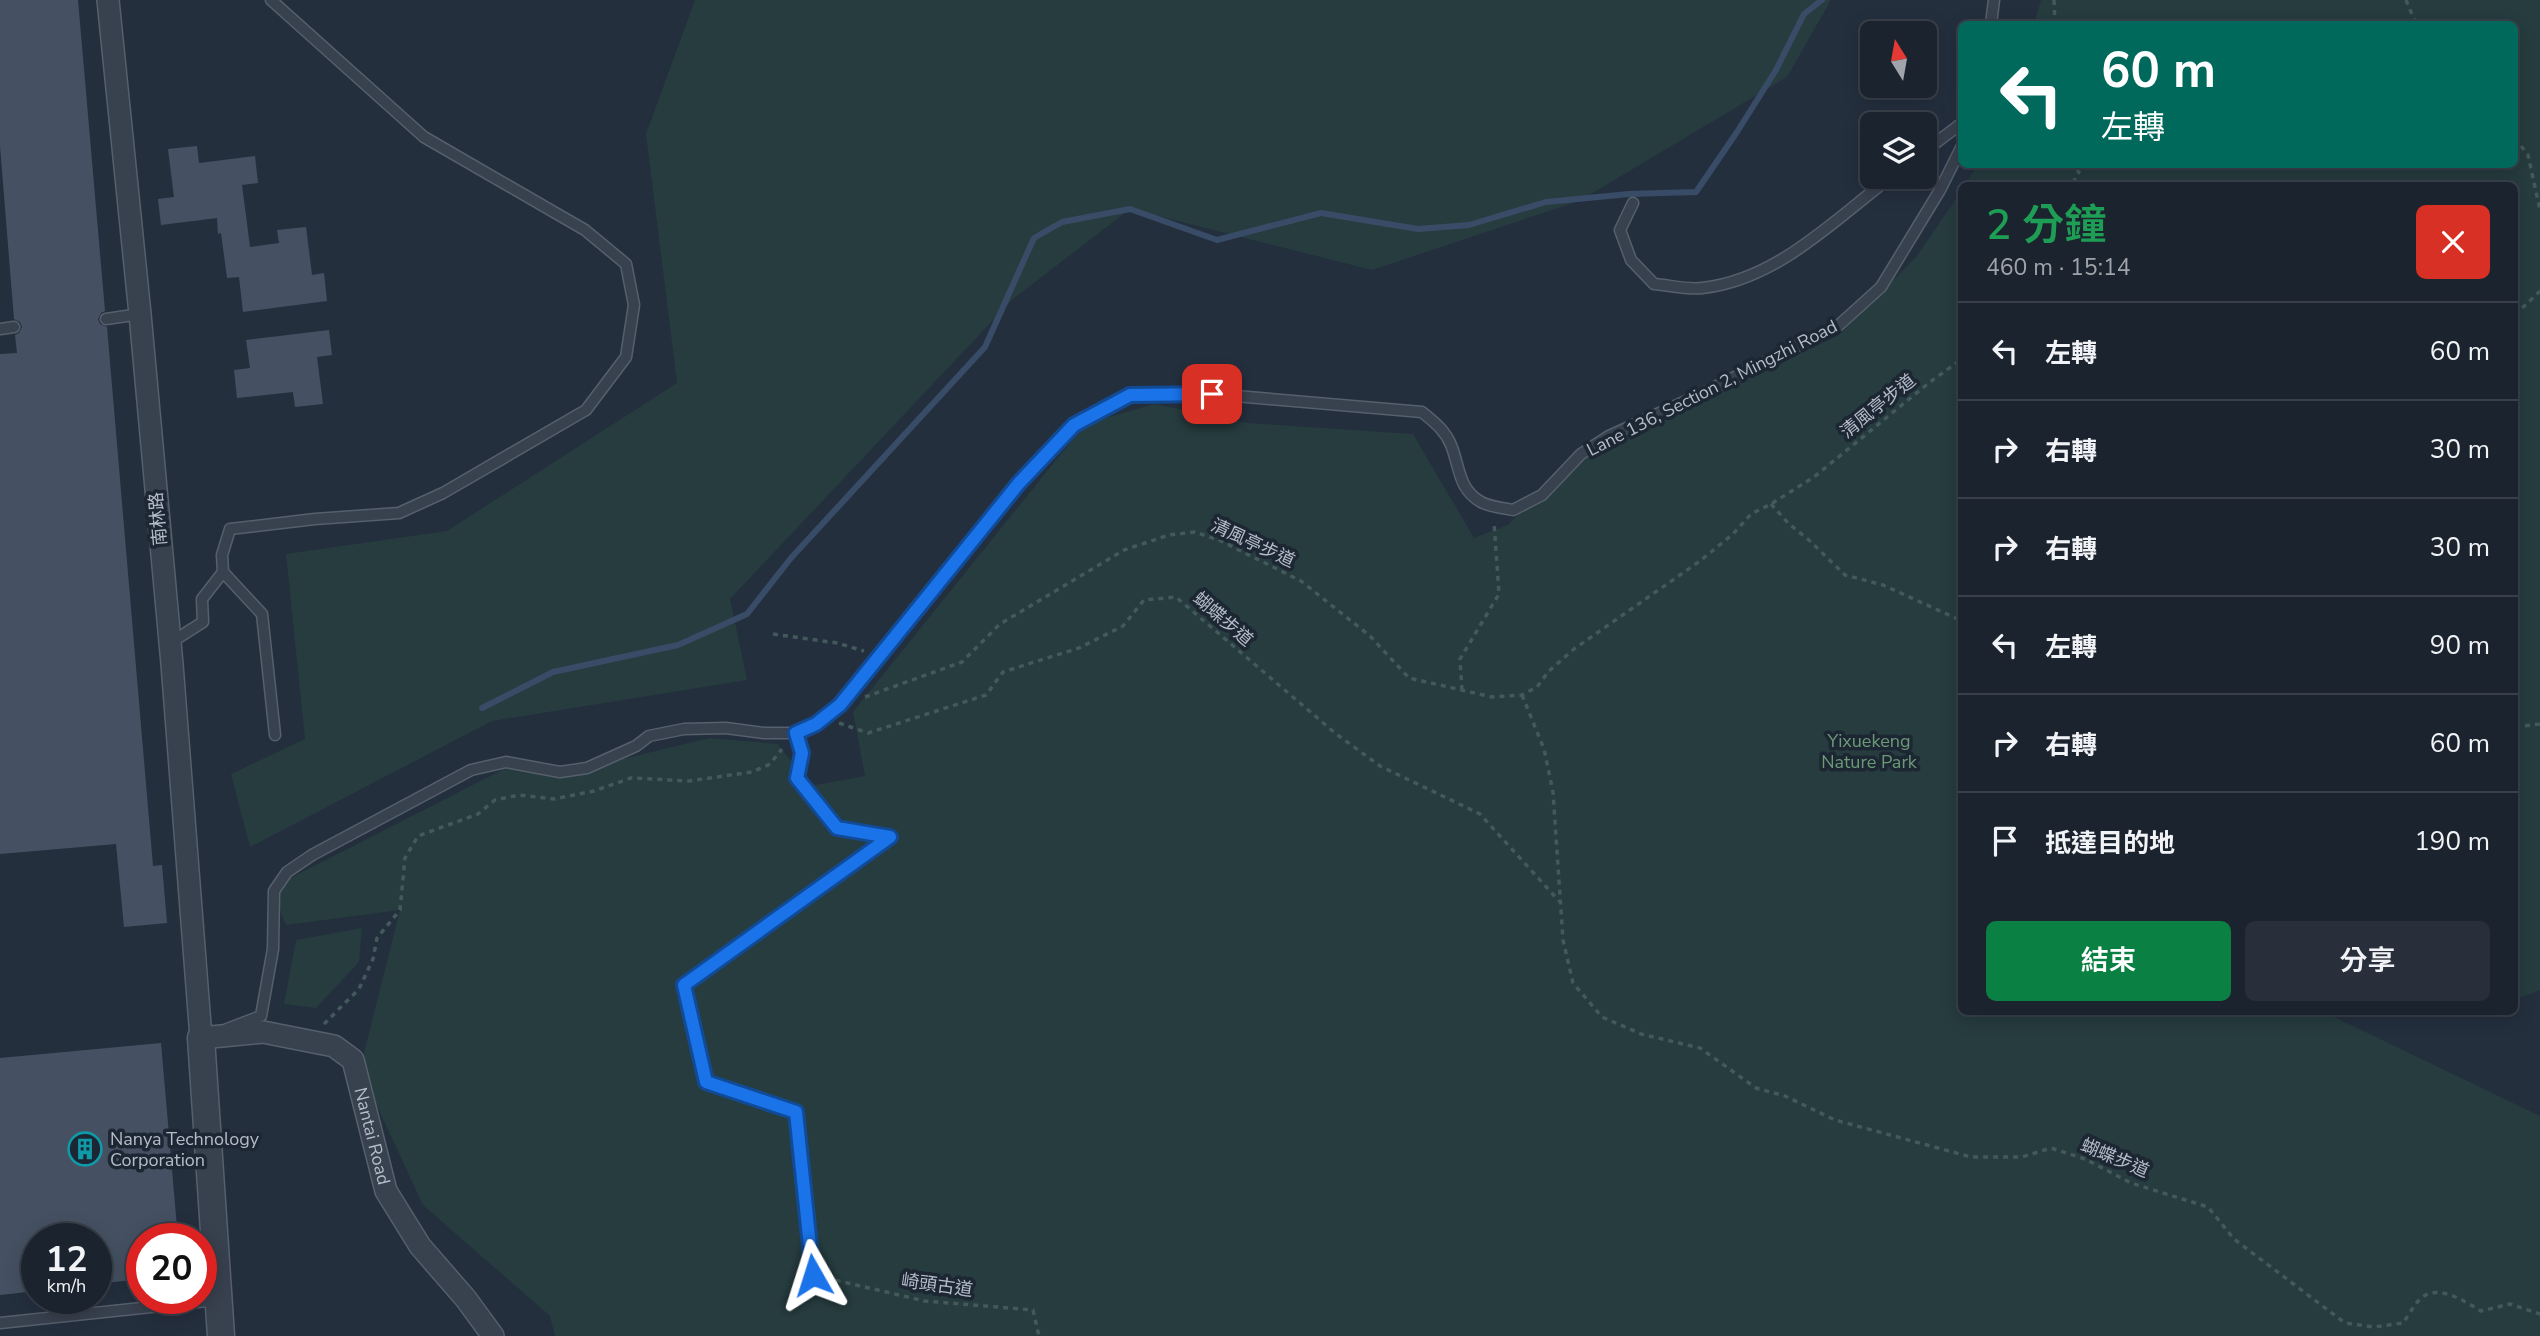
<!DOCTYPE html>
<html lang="zh-TW">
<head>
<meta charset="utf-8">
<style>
  body { margin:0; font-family:"Nunito Sans","Noto Sans TC",sans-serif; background:#282f3a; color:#f1f3f6; height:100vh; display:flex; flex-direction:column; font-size:26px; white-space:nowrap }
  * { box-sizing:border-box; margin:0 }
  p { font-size:23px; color:#a0a4aa }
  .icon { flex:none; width:38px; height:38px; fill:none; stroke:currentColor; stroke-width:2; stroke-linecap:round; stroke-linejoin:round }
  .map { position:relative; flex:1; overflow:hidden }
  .drawer { position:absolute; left:1958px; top:182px; width:560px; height:833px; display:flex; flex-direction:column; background:#1b232e; border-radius:10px; box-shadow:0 4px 18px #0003,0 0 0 2px #39404a }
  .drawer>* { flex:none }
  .banner { position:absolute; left:1958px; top:21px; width:560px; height:147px; border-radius:10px; box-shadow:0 4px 18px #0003,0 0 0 2px #39404a; background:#00695c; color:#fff; overflow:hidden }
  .needle { width:46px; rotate:349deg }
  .tools { position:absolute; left:1860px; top:21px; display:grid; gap:14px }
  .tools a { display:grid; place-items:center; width:77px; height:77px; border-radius:10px; background:#1b232e; box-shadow:0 4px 18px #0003,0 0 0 2px #39404a; font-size:35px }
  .speed { position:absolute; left:21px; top:1223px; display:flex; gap:14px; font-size:35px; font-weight:700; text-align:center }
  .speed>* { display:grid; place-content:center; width:91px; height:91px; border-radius:50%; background:#1b232e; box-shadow:0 4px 18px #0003,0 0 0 2px #39404a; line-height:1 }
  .speed small { font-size:18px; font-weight:400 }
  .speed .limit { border:10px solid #d22; background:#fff; color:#111 }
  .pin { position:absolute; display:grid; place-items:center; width:60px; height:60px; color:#fff; margin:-30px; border-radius:14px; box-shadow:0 4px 10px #0006 }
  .me { position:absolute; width:77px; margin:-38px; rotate:354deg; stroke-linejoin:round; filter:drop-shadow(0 0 5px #0008) }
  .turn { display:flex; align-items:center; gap:24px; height:147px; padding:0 28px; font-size:32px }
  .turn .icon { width:91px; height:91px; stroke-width:2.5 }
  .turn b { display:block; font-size:49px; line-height:60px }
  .round { display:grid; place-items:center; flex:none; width:74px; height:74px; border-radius:10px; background:#282f3a }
  .headline { display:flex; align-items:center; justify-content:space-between; height:119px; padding:0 28px }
  h1 { font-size:42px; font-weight:600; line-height:52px; color:#1e9e55 }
  .primary-button { display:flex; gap:14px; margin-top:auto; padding:14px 28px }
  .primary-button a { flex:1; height:80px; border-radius:10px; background:#0b8043; color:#fff; font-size:28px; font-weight:600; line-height:80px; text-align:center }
  .primary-button a+a { background:#282f3a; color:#f1f3f6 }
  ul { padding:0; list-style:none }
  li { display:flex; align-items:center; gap:21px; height:98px; padding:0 28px; border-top:2px solid #39404a }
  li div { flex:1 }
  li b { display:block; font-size:26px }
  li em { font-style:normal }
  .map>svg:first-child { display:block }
  .green { fill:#263c3f }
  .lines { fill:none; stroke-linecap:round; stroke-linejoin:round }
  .stream { stroke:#394c67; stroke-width:6 }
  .building { fill:#455162 }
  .service-casing { stroke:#565f6c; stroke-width:13 }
  .minor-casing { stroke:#565f6c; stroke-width:24 }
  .tertiary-casing { stroke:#565f6c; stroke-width:29 }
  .path { stroke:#44595c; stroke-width:3.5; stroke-dasharray:5 5; stroke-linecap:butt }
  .service { stroke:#38414e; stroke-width:10 }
  .minor { stroke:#38414e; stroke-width:21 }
  .tertiary { stroke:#38414e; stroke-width:26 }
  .route-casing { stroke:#114b97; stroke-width:18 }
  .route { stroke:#1a73e8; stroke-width:12 }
  .labels { text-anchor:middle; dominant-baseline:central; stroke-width:7; stroke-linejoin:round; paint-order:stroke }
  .street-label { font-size:18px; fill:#b4bcc9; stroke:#1d2633 }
  .park-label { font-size:18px; fill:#6b9a76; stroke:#1d2633 }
  .poi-label { font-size:18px; fill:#b4bcc9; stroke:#1d2633; text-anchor:start }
</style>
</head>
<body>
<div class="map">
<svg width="2540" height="1336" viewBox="0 0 2540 1336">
  <rect width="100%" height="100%" fill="#242f3e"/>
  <path class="green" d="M695,0H1831L1787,77L1579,201L1372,270L1130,209L1013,299L730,599L747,680L492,721L250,847L231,774L305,739L286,554L447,531L677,383L646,134Z
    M2041,0H2540V990L2515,1000V186L1965,185L1978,164H2515V24H2034Z
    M1962,190V1012H2324L2540,1116V1336H555L550,1316L423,1205L360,1069L400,910L286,925L271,888L506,768L581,769L710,738L778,744L810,786L865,776L853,712L1085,424L1154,404L1248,423L1413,434L1474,538L1508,525L1566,465L1839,335L1917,256Z
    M362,928L359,962L316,1008L284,1004L296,940Z"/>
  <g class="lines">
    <path class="stream" d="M482,708L553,672L678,645L747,614L791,558L985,347L1034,238L1062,222L1130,209L1217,240L1321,213L1418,229L1469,225L1546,202L1629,194L1696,192L1737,132L1776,70L1804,14L1822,0"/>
  </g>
  <path class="building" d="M0,0H78L105,311L101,313L98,319L100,324L107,327L153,866L162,865L167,923L124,927L116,844L0,854V354L17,353L15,335L19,333L22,327L20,322L14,319L0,146Z
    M197,146L199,163L255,156L258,183L242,185L250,247L279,243L277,230L306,227L312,275L324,273L327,301L243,312L239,277L227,278L221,233L218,234L217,218L161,225L158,199L174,197L168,149Z
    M329,330L332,355L317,357L323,404L295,407L293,392L237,398L234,370L250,368L246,340Z
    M161,1043L178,1239H142V1279L96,1284V1239H37V1291L0,1295V1058Z"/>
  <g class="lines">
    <defs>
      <path id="service" d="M1991,24L1994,0
        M1925,151L1962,123
        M1633,203L1620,230L1631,260L1654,284C1669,285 1687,290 1702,288C1777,280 1834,220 1891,177
        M106,319L140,314
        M0,329L14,327
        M223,572L262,614L275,735
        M170,643L203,622L202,599L223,572L222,555L230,529L315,519L399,513L443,493L586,410L626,357L634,305L626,264L585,230L424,137L271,0
        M796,733L802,753L797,778L837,828L890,837L684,985L706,1082L796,1112L813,1274
        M227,1029L261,1016L273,949L274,891L287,872L312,855L471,770L506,762L560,772L587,768L636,746L649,736L684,729L726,728L764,733H796L816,725L840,705L1019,483L1074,425L1130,395L1212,394L1422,412C1434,422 1445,430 1451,445C1460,467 1458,489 1481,502C1490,507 1503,508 1513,510L1542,495L1581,454L1609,436L1697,396L1839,325L1881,287L1940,190L1962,146
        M0,1323L217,1300"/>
      <g id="minor">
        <path id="s1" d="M108,0L140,314L172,664L201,1038L263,1032L334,1046L353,1060L386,1191L420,1246L466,1299L493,1336"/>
      </g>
      <path id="tertiary" d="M201,1038L221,1336"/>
    </defs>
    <use href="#service" class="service-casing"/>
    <use href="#minor" class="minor-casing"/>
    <use href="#tertiary" class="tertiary-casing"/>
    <path class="path" d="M2054,0L2055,24
      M2406,0L2416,24
      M2515,138L2528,155L2540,210
      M2069,164L2079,172L2071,186
      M2515,315L2540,291
      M1771,504L1788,523L1810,541L1845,575L1883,585L1962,621
      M773,634L837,643L864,651
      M1462,690L1460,659L1499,594L1494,522
      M1522,695L1544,749L1553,792L1563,940L1573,983L1602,1017L1641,1034L1700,1048L1756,1088L1785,1096L1835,1120L1971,1157H2022L2051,1148L2085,1159L2131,1183L2208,1207L2234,1239L2345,1323L2374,1327L2403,1323C2408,1316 2413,1307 2419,1300C2437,1282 2464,1301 2481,1311L2510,1304L2540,1314
      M865,697L962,662L1000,624L1124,550L1169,535L1195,532L1221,541L1301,581L1370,636L1409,678L1492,697L1522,695L1537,687L1548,672L1574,649L1700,561L1733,534L1751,514L1771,504L1814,477L1930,382L1962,359
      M839,723L868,733L986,695L1003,672L1079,648L1123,626L1144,600L1176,597L1335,733L1380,766L1480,814L1559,901
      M2515,727L2540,724
      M324,1024L359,989L373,959L377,938L400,910L405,858L418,836L478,814L495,800L519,795L554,799L594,791L631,778L689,781L752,772L770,764L782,749
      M826,1278L925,1301L1033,1310L1039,1336"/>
    <use href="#service" class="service"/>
    <use href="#minor" class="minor"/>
    <use href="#tertiary" class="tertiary"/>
  </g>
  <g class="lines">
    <defs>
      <path id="route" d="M813,1275L796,1112L706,1082L684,985L890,837L837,828L797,778L802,753L796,733L816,724L840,705L1019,483L1074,425L1130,395L1212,394"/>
    </defs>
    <use href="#route" class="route-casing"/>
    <use href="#route" class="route"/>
  </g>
  <defs>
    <symbol id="building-ring" viewBox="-11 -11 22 22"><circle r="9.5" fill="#1d2633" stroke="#0f9aa8" stroke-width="1.5"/><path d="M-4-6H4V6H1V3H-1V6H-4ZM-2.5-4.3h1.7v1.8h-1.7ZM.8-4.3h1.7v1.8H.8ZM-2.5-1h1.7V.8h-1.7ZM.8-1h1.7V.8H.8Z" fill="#0f9aa8"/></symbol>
  </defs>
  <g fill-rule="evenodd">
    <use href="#building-ring" x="66" y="1130" width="38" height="38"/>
  </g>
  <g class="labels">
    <g class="street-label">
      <text transform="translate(1712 388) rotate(-27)">Lane 136, Section 2, Mingzhi Road</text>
      <text transform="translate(1878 406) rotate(-39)">清風亭步道</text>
      <text transform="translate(158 519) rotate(-95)">南林路</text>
      <text transform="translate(1253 543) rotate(25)">清風亭步道</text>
      <text transform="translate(1223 619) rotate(41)">蝴蝶步道</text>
      <text stroke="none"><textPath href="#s1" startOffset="1279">Nantai Road</textPath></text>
      <text transform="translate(2115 1158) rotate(23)">蝴蝶步道</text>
      <text transform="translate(937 1285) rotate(8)">崎頭古道</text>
    </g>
    <g class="park-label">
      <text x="1869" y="741">Yixuekeng<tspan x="1869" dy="21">Nature Park</tspan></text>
    </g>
    <g class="poi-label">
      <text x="110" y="1139">Nanya Technology<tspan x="110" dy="21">Corporation</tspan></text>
    </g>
  </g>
</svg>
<div class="tools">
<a><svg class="needle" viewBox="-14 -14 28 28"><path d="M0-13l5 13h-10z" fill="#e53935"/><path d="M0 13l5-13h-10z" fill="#a0a4aa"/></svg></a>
<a><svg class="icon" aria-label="layers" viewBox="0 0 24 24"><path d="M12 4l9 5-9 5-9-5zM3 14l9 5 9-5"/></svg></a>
</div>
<div class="speed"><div>12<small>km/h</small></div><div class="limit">20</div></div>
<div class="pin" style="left:1212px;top:394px;background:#d93025"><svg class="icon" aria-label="arrive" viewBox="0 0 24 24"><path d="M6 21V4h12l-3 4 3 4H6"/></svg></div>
<svg class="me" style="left:813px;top:1275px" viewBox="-20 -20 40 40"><path d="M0-17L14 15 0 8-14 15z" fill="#1a73e8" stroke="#fff" stroke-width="4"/></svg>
<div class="banner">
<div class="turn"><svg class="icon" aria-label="left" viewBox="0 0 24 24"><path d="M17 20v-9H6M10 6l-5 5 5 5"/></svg><div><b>60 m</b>左轉</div></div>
</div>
<section class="drawer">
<div class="headline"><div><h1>2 分鐘</h1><p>460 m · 15:14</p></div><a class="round" style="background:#d93025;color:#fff"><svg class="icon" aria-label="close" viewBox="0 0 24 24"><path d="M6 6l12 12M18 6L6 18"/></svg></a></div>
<ul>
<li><svg class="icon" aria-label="left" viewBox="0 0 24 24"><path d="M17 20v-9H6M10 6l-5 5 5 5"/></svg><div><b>左轉</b></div><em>60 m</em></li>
<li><svg class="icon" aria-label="right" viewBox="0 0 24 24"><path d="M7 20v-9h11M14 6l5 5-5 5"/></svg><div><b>右轉</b></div><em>30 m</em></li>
<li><svg class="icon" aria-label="right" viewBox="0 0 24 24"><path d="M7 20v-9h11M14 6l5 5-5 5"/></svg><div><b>右轉</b></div><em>30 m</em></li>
<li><svg class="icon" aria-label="left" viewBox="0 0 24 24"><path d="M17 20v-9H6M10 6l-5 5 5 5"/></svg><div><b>左轉</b></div><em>90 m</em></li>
<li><svg class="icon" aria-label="right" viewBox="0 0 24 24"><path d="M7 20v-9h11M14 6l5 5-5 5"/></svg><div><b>右轉</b></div><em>60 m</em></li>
<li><svg class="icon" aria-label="arrive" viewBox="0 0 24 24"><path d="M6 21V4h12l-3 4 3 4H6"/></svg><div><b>抵達目的地</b></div><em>190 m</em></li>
</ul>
<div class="primary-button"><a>結束</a><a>分享</a></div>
</section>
</div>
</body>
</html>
